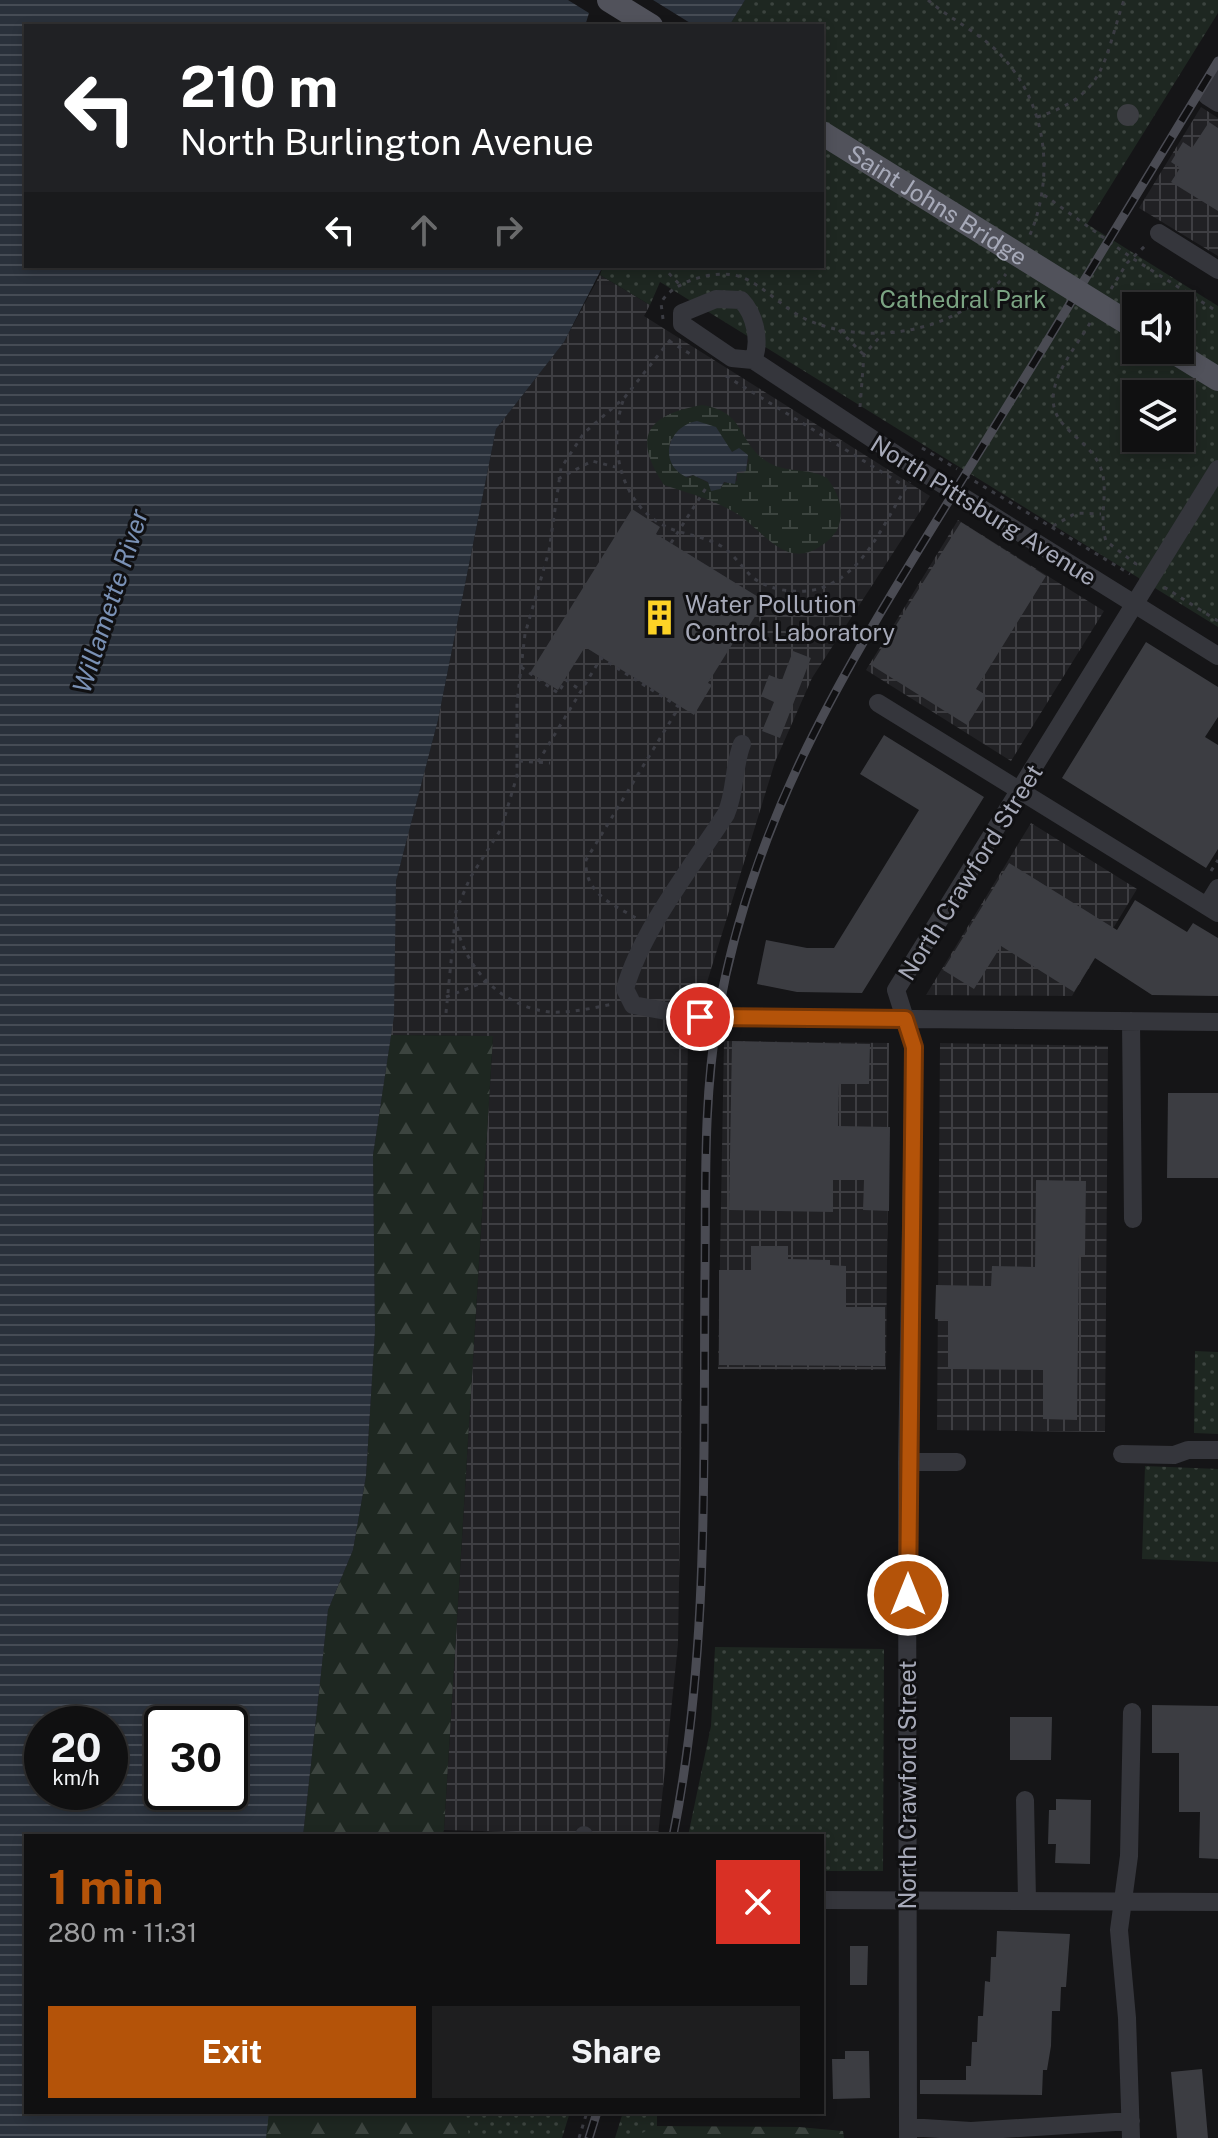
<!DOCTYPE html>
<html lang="en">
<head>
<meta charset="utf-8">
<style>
  body { margin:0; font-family:"Public Sans",sans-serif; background:#1e1e1f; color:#f1f3f6; height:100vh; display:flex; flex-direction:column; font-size:30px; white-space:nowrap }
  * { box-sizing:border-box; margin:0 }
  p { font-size:26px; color:#9c9d9f }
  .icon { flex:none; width:44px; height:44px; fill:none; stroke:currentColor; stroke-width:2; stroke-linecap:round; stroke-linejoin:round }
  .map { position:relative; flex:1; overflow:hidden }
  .side { position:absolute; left:24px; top:1834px; width:800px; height:280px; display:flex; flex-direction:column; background:#101011; border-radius:0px; box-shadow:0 4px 12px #0003,0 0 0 2px #303031 }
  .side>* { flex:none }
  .banner { position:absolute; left:24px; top:24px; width:800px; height:244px; border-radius:0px; box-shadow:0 4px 12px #0003,0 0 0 2px #303031; background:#202124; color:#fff; overflow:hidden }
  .buttons { position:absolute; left:1122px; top:292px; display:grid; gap:16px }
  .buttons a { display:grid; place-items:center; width:72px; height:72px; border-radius:0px; background:#101011; box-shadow:0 4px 12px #0003,0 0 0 2px #303031; font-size:40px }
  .speed { position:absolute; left:24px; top:1706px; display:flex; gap:16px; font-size:40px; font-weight:700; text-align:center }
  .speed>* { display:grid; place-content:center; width:104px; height:104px; border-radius:50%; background:#101011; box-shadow:0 4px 12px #0003,0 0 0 2px #303031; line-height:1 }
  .speed small { font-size:20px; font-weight:400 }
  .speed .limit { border:4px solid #111; border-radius:12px; background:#fff; color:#111 }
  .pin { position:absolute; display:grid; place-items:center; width:68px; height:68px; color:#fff; margin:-34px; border:4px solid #fff; border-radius:50%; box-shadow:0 2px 8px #0007 }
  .me { position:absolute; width:88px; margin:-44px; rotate:0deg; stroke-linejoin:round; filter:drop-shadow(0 0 6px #0008) }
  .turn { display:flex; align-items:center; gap:28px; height:168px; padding:0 24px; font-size:36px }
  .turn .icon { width:104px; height:104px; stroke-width:2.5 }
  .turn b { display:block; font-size:56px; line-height:68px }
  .lanes { display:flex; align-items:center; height:76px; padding:0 24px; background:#0003; justify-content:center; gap:40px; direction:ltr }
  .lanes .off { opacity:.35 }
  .round { display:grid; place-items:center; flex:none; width:84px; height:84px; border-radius:0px; background:#1e1e1f }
  .overview { display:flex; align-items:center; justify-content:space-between; height:136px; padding:0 24px }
  h1 { font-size:48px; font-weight:700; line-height:60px; color:#b45309 }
  .cta { display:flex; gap:16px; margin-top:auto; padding:16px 24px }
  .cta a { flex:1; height:92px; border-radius:0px; background:#b45309; color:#fff; font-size:32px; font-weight:700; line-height:92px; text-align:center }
  .cta a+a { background:#1e1e1f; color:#f1f3f6 }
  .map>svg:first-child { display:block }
  .industrial { fill:url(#industrial-grid) }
  .green { fill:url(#green-dots); fill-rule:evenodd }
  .forest { fill:url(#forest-firs) }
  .wetland { fill:url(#wetland-marsh); fill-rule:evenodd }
  .water { fill:url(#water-rules); fill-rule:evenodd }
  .pier { fill:#151517 }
  .building { fill:#3c3d42 }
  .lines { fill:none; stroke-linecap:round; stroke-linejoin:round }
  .path { stroke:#3b3c43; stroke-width:3; stroke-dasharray:4 6; stroke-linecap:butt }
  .minor { stroke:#35363c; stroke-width:18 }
  .major { stroke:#51525b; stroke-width:24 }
  .rail-casing { stroke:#4a4b53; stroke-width:9 }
  .rail { stroke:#101012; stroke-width:6; stroke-dasharray:18; stroke-linecap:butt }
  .major-bridge { stroke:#51525b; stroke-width:24 }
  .route-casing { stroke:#753606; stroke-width:20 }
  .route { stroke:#b45309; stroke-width:14 }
  .labels { text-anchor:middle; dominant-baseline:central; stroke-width:6; stroke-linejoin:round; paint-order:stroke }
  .street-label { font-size:24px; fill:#a6a9b8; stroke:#101012 }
  .park-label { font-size:24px; fill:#7ba483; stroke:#101012 }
  .poi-label { font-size:24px; fill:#a6a9b8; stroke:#101012; text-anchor:start }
  .water-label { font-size:26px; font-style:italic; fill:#7a91b5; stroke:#101012 }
</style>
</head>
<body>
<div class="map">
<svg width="1218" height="2138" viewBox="0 0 1218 2138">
  <defs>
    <pattern id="industrial-grid" width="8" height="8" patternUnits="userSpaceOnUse" patternTransform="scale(2)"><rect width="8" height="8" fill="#212124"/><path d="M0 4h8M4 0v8" fill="none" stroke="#3e3e42"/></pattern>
    <pattern id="green-dots" width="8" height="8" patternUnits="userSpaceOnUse" patternTransform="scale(2)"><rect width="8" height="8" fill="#1e2721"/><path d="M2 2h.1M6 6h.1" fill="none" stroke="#3c443f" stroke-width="1.8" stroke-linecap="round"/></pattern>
    <pattern id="forest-firs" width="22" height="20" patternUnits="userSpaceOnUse" patternTransform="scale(2)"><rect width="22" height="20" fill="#1e2721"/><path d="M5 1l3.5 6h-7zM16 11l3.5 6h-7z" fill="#3c443f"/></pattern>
    <pattern id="wetland-marsh" width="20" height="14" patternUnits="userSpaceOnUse" patternTransform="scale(2)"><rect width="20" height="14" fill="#1e2721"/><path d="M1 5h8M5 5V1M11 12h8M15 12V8" fill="none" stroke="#3c443f"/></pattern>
    <pattern id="water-rules" width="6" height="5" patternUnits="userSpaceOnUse" patternTransform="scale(2)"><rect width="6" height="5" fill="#2a313b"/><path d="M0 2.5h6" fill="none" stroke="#464c55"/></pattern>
  </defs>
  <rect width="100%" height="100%" fill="#151517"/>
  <path class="industrial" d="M1201,107L1218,118V256L1139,208Z
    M600,275L650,305L644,316L930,496L812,678L775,762L704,992L705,1038H688L678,1644L658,1836L444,1830L493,1036L391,1035L396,881L438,720L496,429L564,342Z
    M958,520L1104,611L1011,761L866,670Z
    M1031,823L1137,889L1072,996L926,995Z
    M724,1041L889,1043L886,1370L718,1369Z
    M940,1043L1108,1046L1105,1432L937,1430Z"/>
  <path class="green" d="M745,0H1218V13L1087,224L1218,306V627L660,282L650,305L600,275L603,266H822V26H729ZM1136,306H1180V350H1136ZM1136,394H1180V438H1136Z
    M1195,1351L1218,1352V1434L1194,1433Z
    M1145,1466L1218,1469V1562L1142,1559Z
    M715,1647L884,1649L883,1871H822V1836H688L711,1726Z
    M267,2112H570L562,2138H265Z
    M623,2112H657V2138H615Z"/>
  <path class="forest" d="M391,1035L493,1036L444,1830L442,1836H303L328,1610L353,1550L366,1476L375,1331L373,1155Z
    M269,2112H466L469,2138H266Z
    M654,2126L799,2127L843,2131L844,2138H634Z"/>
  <path class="wetland" d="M702,405C746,412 737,441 766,461C785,474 808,467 827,478C838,493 846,510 837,530C833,537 826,543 819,547C784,570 761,527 734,512C712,499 688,493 664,485C632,437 646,415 702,405ZM716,427L727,448L735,453L739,448L749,460L744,473H737V481L724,483L720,489L693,475L688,478C672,470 666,456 671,439Z"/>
  <path class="water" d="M0,0H745L729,26H26V266H603L564,342L496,429L438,720L396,881L394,1016L373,1155L375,1331L366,1476L353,1550L328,1610L303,1836H26V2112H269L266,2138H0ZM42,1724H110V1792H42ZM162,1724H230V1792H162Z
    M697,421L716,427L732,452L739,448L748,455L746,471L737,472L735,484L724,482L720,489L711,491L708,482L693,475L686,477C657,463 668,426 697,421Z"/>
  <path class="pier" d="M568,0H653L695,26H585L589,13Z"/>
  <path class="building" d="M1117 115a11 11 0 1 1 22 0a11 11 0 1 1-22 0Z
    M1209,122L1218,128V211L1171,182L1180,168L1171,162L1183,142L1192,148Z
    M632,509L660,527L656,534L765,601L742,637L738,635L708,683L712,685L694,715L585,647L558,690L530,673Z
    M961,522L1046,576L976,689L986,695L967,725L871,665Z
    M1146,642L1218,687V717L1205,737L1218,745V849L1206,868L1062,778Z
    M793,651L811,658L780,738L762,731L774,702L761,696L769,675L782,680Z
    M884,735L984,797L862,993L797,992L757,984L766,940L807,948H834L919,810L860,774Z
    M1009,863L1117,930L1135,900L1187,932L1193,923L1218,938V996L1152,995L1095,958L1074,992L1001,946L974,989L943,970Z
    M732,1041L870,1044L869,1084H839L838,1126L890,1127L889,1211L863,1210L864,1180H833V1212L729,1210Z
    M1168,1093H1218V1178H1167Z
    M1036,1180L1086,1181L1085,1255H1079L1077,1420L1043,1419V1370L948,1369V1320L935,1319L936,1285L991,1286L992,1266L1035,1267Z
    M751,1246H788V1259L830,1260V1265L846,1266V1307H885V1366L719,1365V1270H751Z
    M1152,1705L1218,1706V1859L1199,1858L1200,1812H1179V1753H1152Z
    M1010,1717H1052L1051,1760H1010Z
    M1056,1799L1091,1800L1090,1864L1055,1863L1056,1844H1048L1049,1810H1056Z
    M997,1931L1070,1934L1066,1987H1061L1060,2011H1052L1051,2046L1047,2070H1043L1042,2095L920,2094V2080H966V2066H971L972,2042H977L978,2016H983L985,1981L990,1982L991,1957H996Z
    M850,1946H868L867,1985H850Z
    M845,2051H869L870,2098L833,2099L832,2059H845Z
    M1202,2069L1208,2138H1177L1171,2072Z"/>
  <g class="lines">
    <path class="path" d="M928,0C950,19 978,32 998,52C1047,102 1056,175 1029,237
      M1037,117C1107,95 1103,61 1124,0
      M1044,195L1132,258L1218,312
      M662,266L680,285
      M1111,289L1127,263L1145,246
      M663,319L661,303C671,282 715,269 738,276C764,284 783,310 810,321C875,348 962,330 1006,274
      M1090,323C1074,351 1035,393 1063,424C1075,438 1092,448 1100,466C1110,490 1098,516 1106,541L1136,564L1134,568
      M839,330L864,355
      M669,341L692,355
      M726,376L906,487
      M623,401C608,445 620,502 663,525C681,535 702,535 721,546C733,553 741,566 751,576C768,591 800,595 821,588C867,572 884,520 910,482
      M860,407L864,355L882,334
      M922,448L957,469
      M966,476L1130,574
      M558,479L592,461L619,468
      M1053,526L1076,513L1101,514
      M671,543L706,488
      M1164,587L1218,621
      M521,667L558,693L566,680L579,689
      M519,761L550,763
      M538,762L601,658L679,707L586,860C584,893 612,904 636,918
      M1211,871L1218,860
      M456,917C460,965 502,1008 551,1012C572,1013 593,1008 613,1004
      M446,997L487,981
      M446,1013L456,911L470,878L501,829L517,776V702L525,634L549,551L561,468L584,433L625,397L671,339
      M579,2138L587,2112"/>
    <path class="minor" d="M1218,78L1207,96L1218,103
      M1159,233L1218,270
      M753,360C761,342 755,314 741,300L716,299L682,313V324L732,358L753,360L918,469L1218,656
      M878,703L1218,913
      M742,744C733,767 736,791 726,814C693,865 641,931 625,989L633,1005L700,1017L1218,1022
      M1207,906L1218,888
      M1131,1021L1133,1219
      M1122,1454L1174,1455L1188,1450H1218
      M907,1462H957
      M1025,1800L1027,1900
      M584,1836V1835
      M822,1900L1218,1902
      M908,2127L971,2131L1131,2121
      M908,2138L907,1462L914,1047L896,990L1218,469
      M1131,2138L1127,2018L1119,1930L1129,1856L1132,1712"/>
    <path class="major" d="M609,0L651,26
      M1171,350L1218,379"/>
    <defs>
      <path id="rail" d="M673,1836C710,1651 703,1461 705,1272C706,1187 703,1099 718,1014C755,804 858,648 968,470C1052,334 1135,197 1218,61
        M589,2138L597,2112"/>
    </defs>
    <use href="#rail" class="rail-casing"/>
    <use href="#rail" class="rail"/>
    <path class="major-bridge" id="s1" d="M822,133L1136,328"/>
  </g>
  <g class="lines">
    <defs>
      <path id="route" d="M700,1017L905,1019L914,1047L908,1595"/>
    </defs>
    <use href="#route" class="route-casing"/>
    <use href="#route" class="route"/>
  </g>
  <defs>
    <symbol id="building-bare" viewBox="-9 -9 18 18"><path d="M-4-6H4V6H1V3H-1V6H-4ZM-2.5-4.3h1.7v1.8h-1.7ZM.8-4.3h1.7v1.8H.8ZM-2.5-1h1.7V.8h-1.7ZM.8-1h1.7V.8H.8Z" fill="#fdd326" stroke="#101012" stroke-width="2.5" paint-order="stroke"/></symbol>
  </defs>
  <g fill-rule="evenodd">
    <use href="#building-bare" x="634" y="592" width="51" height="51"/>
  </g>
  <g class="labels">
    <g class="street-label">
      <text stroke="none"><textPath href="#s1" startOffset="136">Saint Johns Bridge</textPath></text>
      <text transform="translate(984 510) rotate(32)">North Pittsburg Avenue</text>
      <text transform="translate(970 872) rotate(-58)">North Crawford Street</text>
      <text transform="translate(907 1785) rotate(-90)">North Crawford Street</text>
    </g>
    <g class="park-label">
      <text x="963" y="299">Cathedral Park</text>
    </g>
    <g class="poi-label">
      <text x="685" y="604">Water Pollution<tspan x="685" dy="28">Control Laboratory</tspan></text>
    </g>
    <g class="water-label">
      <text transform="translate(110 601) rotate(-72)">Willamette River</text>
    </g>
  </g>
</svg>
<div class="buttons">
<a><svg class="icon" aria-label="sound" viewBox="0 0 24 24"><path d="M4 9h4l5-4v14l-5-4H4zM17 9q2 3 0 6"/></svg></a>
<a><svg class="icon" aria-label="layers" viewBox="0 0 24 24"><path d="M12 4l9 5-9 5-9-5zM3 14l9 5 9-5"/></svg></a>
</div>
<div class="speed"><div>20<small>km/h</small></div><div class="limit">30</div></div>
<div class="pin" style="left:700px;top:1017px;background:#d93025"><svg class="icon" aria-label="arrive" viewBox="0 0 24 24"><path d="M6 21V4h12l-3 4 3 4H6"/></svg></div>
<svg class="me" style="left:908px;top:1595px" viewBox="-20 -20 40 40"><circle r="17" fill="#b45309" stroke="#fff" stroke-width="3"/><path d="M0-11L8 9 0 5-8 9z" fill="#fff"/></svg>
<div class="banner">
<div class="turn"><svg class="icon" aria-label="left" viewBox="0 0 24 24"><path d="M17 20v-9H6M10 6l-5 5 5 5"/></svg><div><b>210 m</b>North Burlington Avenue</div></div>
<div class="lanes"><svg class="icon" aria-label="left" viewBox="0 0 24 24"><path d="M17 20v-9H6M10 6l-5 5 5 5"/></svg><svg class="icon off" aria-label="ahead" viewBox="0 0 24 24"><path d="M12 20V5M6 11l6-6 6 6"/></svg><svg class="icon off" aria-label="right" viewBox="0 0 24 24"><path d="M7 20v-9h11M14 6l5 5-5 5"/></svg></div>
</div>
<section class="side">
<div class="overview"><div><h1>1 min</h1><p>280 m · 11:31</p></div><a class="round" style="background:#d93025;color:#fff"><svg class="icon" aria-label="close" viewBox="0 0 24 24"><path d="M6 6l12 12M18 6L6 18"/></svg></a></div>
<div class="cta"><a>Exit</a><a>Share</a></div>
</section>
</div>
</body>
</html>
